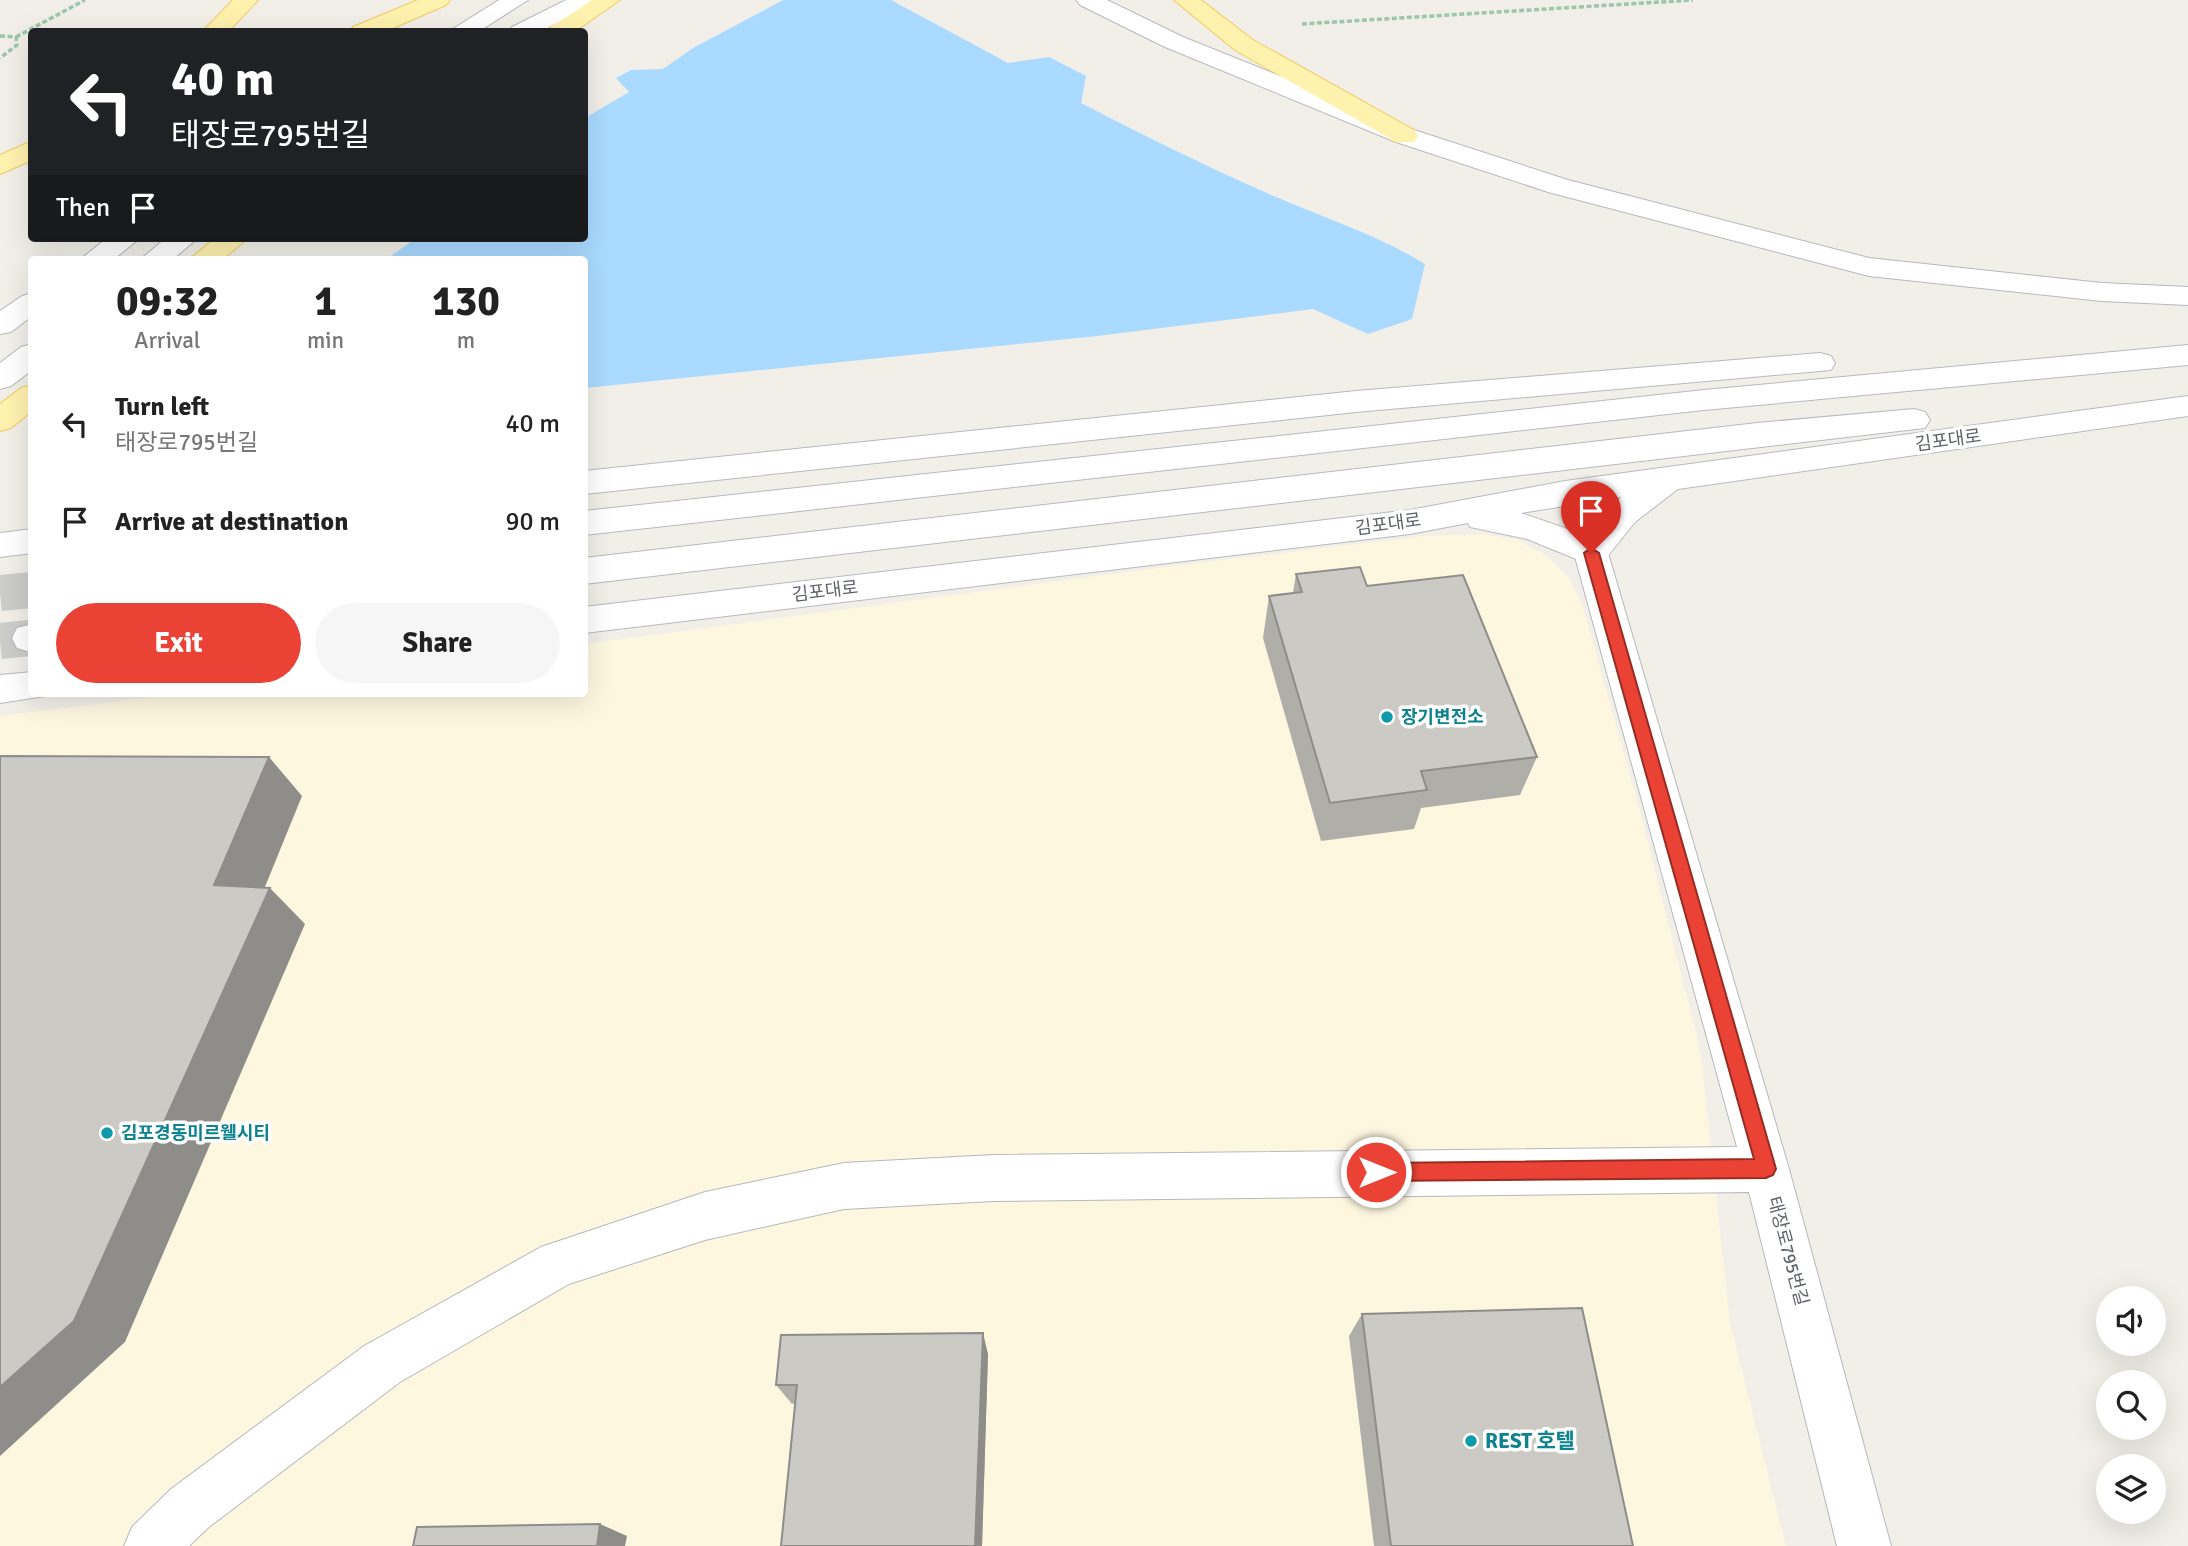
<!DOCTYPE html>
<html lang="en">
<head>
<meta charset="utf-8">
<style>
  body { margin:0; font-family:Signika,"Noto Sans KR",sans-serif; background:#f6f6f6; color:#222; height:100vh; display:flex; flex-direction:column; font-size:26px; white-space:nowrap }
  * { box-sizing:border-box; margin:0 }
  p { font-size:23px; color:#767676 }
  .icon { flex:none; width:38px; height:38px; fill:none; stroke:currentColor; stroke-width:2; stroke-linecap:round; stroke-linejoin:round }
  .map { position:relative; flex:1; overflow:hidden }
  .panel { position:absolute; left:28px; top:256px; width:560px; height:441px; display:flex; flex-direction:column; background:#fff; border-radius:7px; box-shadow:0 7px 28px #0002 }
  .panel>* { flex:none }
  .guide { position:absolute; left:28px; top:28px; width:560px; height:214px; border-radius:7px; box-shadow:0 7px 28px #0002; background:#202124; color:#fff; overflow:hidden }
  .controls { position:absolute; left:2096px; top:1286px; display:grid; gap:14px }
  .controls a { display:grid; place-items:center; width:70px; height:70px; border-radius:50%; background:#fff; box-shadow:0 7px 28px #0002; font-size:35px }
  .pin { position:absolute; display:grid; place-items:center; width:60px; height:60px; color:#fff; margin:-72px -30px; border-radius:50% 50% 50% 0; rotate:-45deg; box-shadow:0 0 7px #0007 }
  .pin .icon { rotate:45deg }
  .me { position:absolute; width:77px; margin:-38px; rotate:90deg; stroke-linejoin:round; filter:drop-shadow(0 0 5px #0008) }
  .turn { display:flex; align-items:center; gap:24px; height:147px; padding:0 28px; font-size:32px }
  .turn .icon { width:91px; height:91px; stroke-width:2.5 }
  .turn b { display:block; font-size:49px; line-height:60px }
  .then { display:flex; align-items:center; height:66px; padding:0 28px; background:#0003; gap:14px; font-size:26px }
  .eta { display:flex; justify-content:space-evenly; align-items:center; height:119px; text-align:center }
  .eta b { font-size:42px; font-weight:800; line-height:49px }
  .action { display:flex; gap:14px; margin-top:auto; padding:14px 28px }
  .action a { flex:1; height:80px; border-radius:42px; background:#ea4335; color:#fff; font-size:28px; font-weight:800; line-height:80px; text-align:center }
  .action a+a { background:#f6f6f6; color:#222 }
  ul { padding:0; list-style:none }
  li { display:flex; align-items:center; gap:21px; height:98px; padding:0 28px }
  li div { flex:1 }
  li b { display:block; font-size:26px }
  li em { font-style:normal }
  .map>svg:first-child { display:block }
  .commercial { fill:#fef7e0 }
  .water { fill:#aadaff }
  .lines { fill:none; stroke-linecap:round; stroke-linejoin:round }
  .secondary-tunnel { stroke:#ccccc8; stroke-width:36; stroke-dasharray:36 18; stroke-linecap:butt }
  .tertiary-casing { stroke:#b5b8bc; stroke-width:2 }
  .secondary-casing { stroke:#b6babf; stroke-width:2 }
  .primary-casing { stroke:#f2c960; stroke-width:2 }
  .path { stroke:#9cc7a9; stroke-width:3.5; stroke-dasharray:5 2.5; stroke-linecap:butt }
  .tertiary { fill:#fff; fill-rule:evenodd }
  .secondary { fill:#fff; fill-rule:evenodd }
  .primary { fill:#fff2af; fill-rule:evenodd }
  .wall { fill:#afaea9 }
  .shaded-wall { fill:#8f8d8a }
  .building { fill:#cccac5; stroke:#8f8d8a; stroke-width:2 }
  .route { fill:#ea4335; stroke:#982c22; stroke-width:2 }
  .culture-dot { fill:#0f9aa8; stroke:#fff; stroke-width:2.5 }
  .labels { text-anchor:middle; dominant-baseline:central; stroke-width:7; stroke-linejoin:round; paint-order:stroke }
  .street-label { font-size:18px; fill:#5f6368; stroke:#fff }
  .culture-label { font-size:18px; font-weight:bold; fill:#0d838f; stroke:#fff; text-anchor:start }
  .near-culture-label { font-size:21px; font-weight:bold; fill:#0d838f; stroke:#fff; text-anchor:start }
</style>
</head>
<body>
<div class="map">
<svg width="2188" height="1546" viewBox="0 0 2188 1546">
  <rect width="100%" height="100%" fill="#f1efe8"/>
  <path class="commercial" d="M1481,534L1516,539L1547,556L1569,578L1582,604L1639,807L1700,1049L1730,1322L1786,1546H0V716L186,693H584L585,644L1181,565L1425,536Z"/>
  <path class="water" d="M783,0H891L1008,63L1049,57L1086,76L1081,103C1143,135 1205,166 1269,194C1322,217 1376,234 1425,264L1412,319L1368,334L1313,309L1097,336L585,388L584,259H387L416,238H584L585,118L629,92L616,78L631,70L663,69L693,48Z"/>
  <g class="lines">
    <path class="secondary-tunnel" d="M0,593L32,590
      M0,641L30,638"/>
    <defs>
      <path id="tertiary" d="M499,0H528L478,32H448Z
        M566,0H596L592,5L540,32H509L512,27Z
        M1076,0H1107L1183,37L1414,130L1568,180L1869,258L2102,283L2188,287V305L2102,301L1869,276L1548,192L1396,142L1165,47L1080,5Z
        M107,238H140L114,259H81Z
        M166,238H198L173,259H141Z
        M32,293V316L11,332L0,334V311L22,296Z
        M32,344V370L11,386L0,389V363L21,347Z
        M1591,541L1603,544L1608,553L1789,1169L1891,1546H1837L1749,1192L993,1201L844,1209L705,1240L569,1284L400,1382L209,1527L189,1546H124L132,1527L171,1489L364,1346L541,1247L705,1192L844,1163L993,1155L1737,1147L1574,553L1579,544Z"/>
      <path id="secondary" d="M2188,345V365L1704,410L584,535V511L1704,390Z
        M1820,353L1831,356L1835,363L1831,370L1356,412L584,494V471L1356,391Z
        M2188,396V416L1678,489L1635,522L1603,562L1591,565L1527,539L1470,527L1468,523L1410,534L584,633V607L1410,510L1565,481ZM1621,497L1585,535L1521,513Z
        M1914,409L1925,412L1930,420L1925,428L584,584V558L1757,423Z
        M32,529V553L0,557V533Z
        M32,624V652H30L17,648L12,638L17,628Z
        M32,672V693H47L45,696L0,703V675Z"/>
      <path id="primary" d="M233,0H258L228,32H202Z
        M418,0H450L446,5L384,32H350L353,27Z
        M592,0H620L574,32H544Z
        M1174,0H1201L1253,40L1414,130L1418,136L1414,142H1396L1235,50Z
        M32,141V160L0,174V155Z
        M215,238H248L223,259H190Z
        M32,385V411L11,428L0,431V404L21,388Z"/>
    </defs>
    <use href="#tertiary" class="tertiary-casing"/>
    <use href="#secondary" class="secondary-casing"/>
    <use href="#primary" class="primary-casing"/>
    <path class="path" d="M1302,24L1693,0
      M0,36L16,37L17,45L0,58
      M16,37L85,0"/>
    <use href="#tertiary" class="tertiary"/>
    <use href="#secondary" class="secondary"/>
    <use href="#primary" class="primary"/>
  </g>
  <path class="wall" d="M1296,574L1367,586L1537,757L1520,795L1421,808L1414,829L1321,841L1263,638L1269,596L1293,593Z
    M1362,1314L1633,1546H1374L1349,1336Z
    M988,1354L982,1546H781L795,1403L792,1404L776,1385Z"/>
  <path class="shaded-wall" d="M269,757L302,796L251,921L214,885Z
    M270,888L305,924L125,1342L0,1456V1387Z
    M983,1333L988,1354L982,1546H975Z
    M600,1524L627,1536L625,1546H597Z"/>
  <path class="building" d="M1360,567L1367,586L1463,575L1537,757L1421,771L1427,790L1330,803L1269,596L1302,592L1296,574Z
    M0,756L269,757L214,885L270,888L74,1321L0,1387Z
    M1582,1308L1633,1546H1391L1362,1314Z
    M983,1333L975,1546H781L797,1385H776L781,1335Z
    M600,1524L597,1546H413L417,1527Z"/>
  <path class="route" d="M1591,548L1599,553L1776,1169L1773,1175L1766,1178L1376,1181L1369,1179L1366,1172L1369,1165L1376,1163L1754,1159L1584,553Z"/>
  <g class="culture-dot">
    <circle cx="1387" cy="717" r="7"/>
    <circle cx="107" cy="1133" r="7"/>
    <circle cx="1471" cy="1441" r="7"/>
  </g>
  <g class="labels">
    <g class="street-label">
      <text transform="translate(1948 440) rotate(-8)">김포대로</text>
      <text transform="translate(1388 524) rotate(-8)">김포대로</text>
      <text transform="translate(825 591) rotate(-7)">김포대로</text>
      <text transform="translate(1788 1251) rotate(75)">태장로795번길</text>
    </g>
    <g class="culture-label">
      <text x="1401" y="717">장기변전소</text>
      <text x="121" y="1133">김포경동미르웰시티</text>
    </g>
    <g class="near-culture-label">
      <text x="1485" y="1441">REST 호텔</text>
    </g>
  </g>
</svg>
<div class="controls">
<a><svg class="icon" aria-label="sound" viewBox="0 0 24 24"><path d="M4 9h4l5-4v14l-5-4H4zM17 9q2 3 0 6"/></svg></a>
<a><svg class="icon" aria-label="search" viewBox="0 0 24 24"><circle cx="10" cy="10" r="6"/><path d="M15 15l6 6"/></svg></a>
<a><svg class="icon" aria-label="layers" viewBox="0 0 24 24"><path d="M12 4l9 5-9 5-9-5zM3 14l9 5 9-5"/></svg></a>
</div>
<div class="pin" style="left:1591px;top:553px;background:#d93025"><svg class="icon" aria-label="arrive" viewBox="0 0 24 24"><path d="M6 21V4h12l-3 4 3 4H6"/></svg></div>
<svg class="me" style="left:1376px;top:1172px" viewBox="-20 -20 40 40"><circle r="17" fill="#ea4335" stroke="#fff" stroke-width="3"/><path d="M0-11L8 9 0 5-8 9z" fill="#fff"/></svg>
<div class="guide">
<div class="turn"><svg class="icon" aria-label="left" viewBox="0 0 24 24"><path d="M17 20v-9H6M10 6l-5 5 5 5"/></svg><div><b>40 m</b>태장로795번길</div></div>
<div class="then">Then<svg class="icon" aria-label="arrive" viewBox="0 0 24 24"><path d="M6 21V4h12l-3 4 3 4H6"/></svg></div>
</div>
<section class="panel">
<div class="eta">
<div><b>09:32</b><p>Arrival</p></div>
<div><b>1</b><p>min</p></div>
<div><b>130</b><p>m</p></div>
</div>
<ul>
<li><svg class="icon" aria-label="left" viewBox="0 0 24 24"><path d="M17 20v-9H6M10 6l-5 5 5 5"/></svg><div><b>Turn left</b><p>태장로795번길</p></div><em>40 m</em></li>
<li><svg class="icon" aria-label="arrive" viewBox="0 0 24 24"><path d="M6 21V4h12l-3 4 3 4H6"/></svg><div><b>Arrive at destination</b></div><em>90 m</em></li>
</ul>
<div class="action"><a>Exit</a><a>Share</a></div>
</section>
</div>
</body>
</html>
